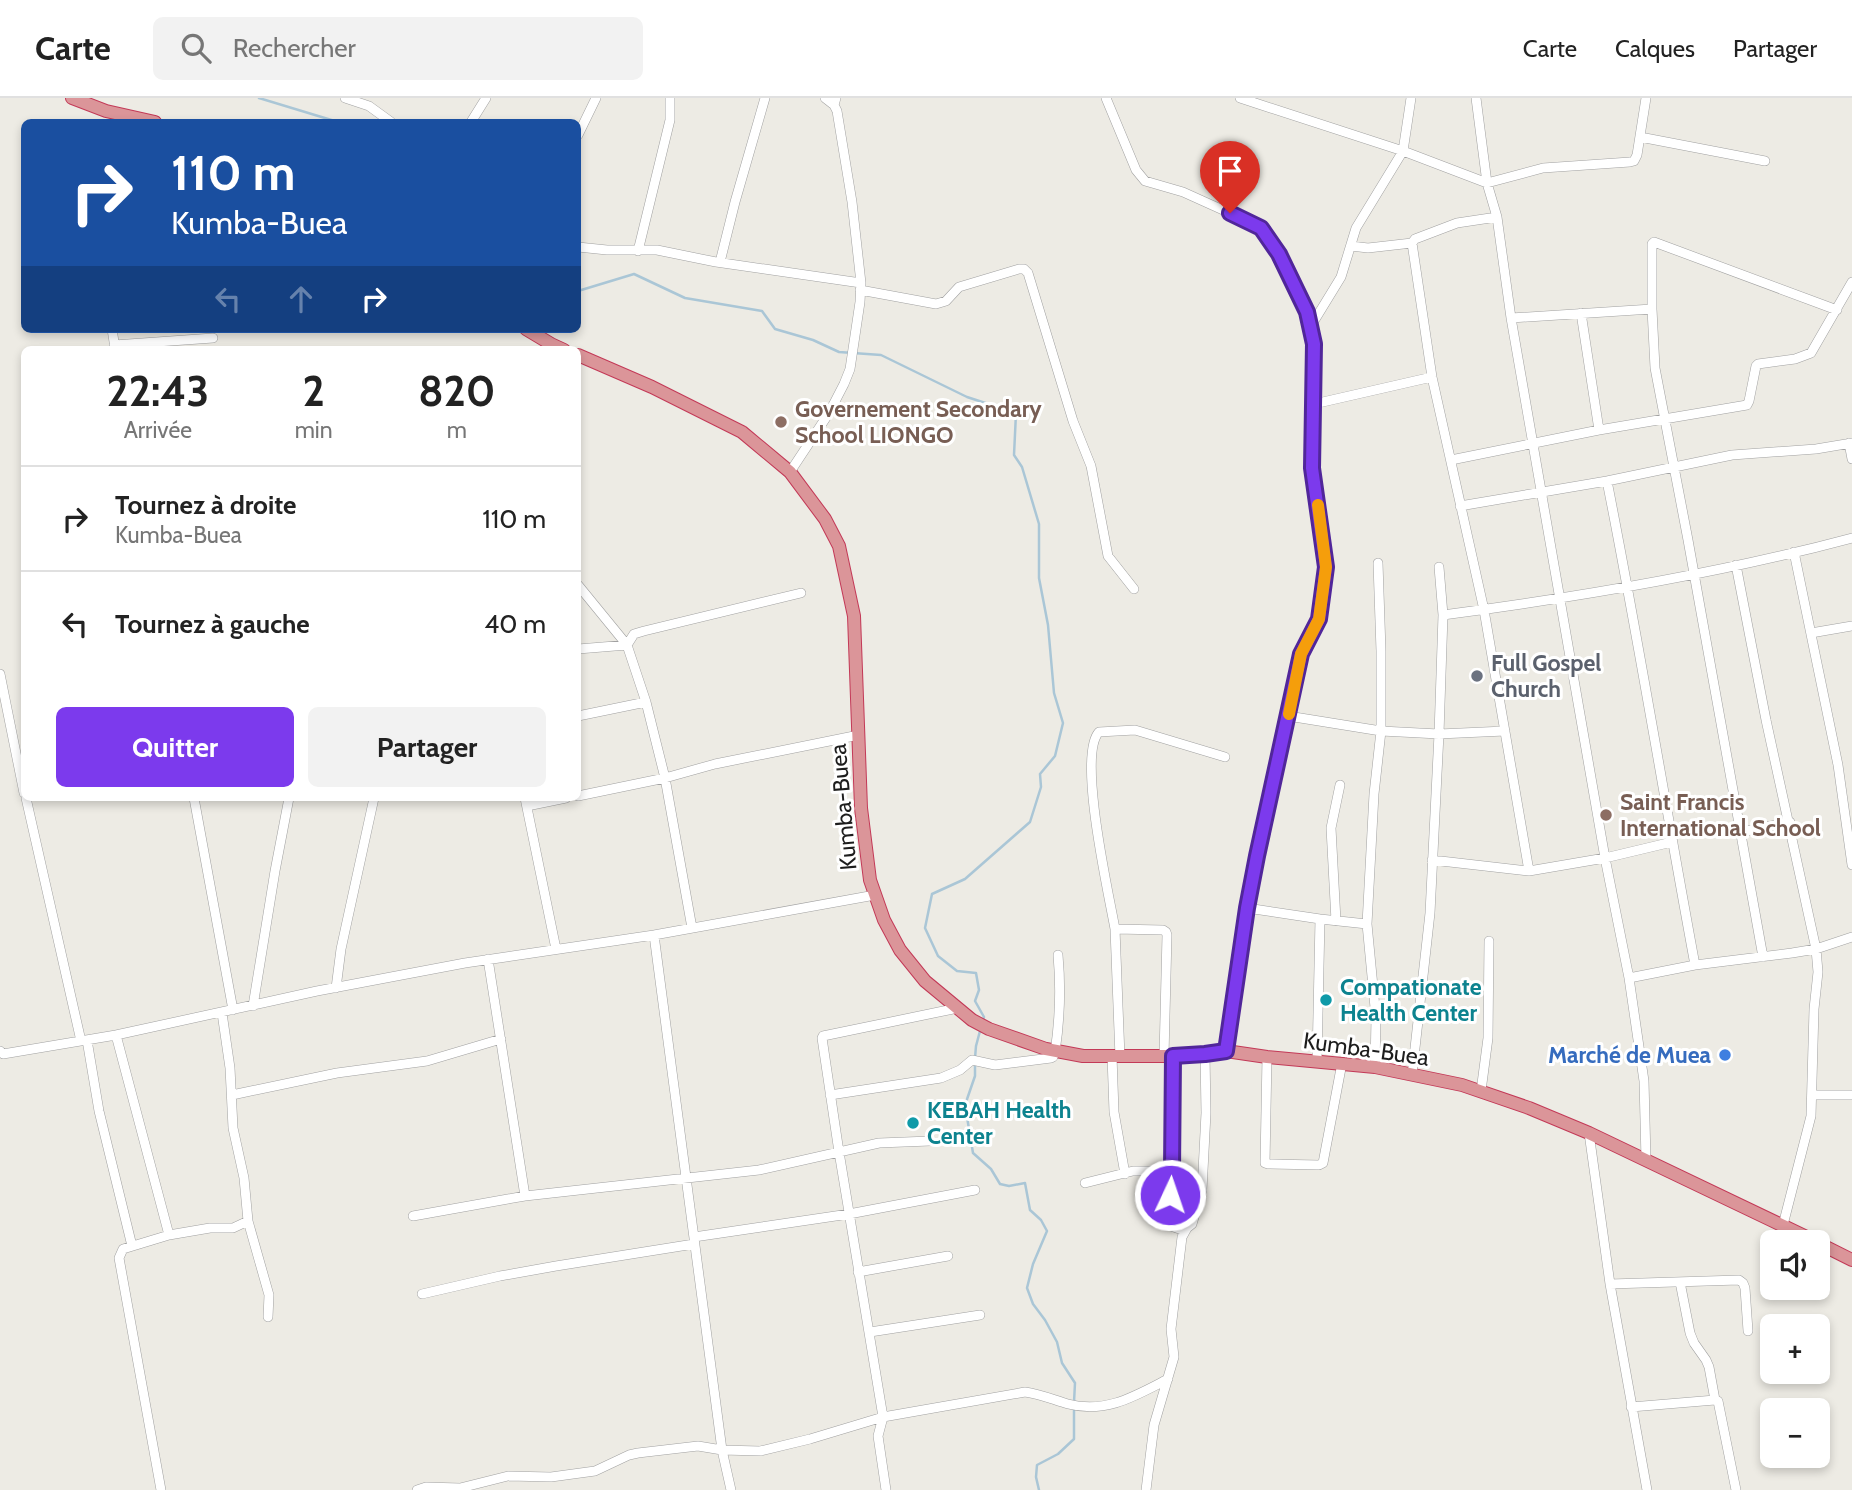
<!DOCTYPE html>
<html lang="fr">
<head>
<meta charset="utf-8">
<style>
  body { margin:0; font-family:Cabin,sans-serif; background:#f2f2f2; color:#222; height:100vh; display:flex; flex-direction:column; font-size:26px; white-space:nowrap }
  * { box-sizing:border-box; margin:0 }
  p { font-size:23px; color:#767676 }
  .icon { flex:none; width:38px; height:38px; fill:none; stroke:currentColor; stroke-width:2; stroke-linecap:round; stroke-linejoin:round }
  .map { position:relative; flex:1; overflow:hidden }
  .side { position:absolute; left:21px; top:248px; width:560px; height:455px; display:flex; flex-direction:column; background:#fff; border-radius:10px; box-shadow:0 4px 10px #0003 }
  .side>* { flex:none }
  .guide { position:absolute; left:21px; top:21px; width:560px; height:214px; border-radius:10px; box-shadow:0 4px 10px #0003; background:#1a4fa0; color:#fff; overflow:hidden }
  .buttons { position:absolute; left:1760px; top:1132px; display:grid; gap:14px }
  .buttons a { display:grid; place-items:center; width:70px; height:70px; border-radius:10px; background:#fff; box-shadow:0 4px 10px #0003; font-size:35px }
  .pin { position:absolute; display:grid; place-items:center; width:60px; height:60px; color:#fff; margin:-72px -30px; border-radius:50% 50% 50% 0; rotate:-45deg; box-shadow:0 0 7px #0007 }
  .pin .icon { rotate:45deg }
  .me { position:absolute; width:77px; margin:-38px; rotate:3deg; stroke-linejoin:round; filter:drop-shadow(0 0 5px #0008) }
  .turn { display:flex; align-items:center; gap:24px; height:147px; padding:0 35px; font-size:32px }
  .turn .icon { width:91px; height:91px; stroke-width:2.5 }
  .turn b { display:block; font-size:49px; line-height:60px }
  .lanes { display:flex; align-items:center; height:66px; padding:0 35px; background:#0003; justify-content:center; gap:35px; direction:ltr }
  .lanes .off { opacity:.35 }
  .eta { display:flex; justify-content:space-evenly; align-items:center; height:119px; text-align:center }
  .eta b { font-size:42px; font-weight:700; line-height:49px }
  .button { display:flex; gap:14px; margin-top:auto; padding:14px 35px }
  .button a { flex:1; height:80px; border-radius:10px; background:#7c3aed; color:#fff; font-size:28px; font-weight:700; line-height:80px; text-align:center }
  .button a+a { background:#f2f2f2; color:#222 }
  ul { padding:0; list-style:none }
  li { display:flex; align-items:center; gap:21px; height:105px; padding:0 35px; border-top:2px solid #e0e0e0 }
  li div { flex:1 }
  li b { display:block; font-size:26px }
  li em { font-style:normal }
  header { display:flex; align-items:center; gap:42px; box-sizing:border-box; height:98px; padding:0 35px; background:#fff; border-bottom:2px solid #e0e0e0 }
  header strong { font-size:33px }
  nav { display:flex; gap:38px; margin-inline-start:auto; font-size:24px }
  .search { width:490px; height:63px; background:#f2f2f2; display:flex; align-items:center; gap:18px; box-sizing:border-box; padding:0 24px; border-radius:10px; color:#767676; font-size:26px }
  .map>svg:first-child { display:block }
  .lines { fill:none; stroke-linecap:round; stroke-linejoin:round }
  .stream { stroke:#aac6d6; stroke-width:2.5 }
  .minor-casing { stroke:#a1a1a1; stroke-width:10 }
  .highway-casing { stroke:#c33957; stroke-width:14 }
  .minor { stroke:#fff; stroke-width:9 }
  .highway { stroke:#db9599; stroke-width:12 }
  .route-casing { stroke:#51269a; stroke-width:18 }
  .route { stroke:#7c3aed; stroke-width:12 }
  .slow { stroke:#f59e0b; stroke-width:12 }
  .education-dot { fill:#8d6e63; stroke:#fff; stroke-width:2.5 }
  .worship-dot { fill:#6b7280; stroke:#fff; stroke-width:2.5 }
  .culture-dot { fill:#0f9aa8; stroke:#fff; stroke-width:2.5 }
  .shop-dot { fill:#3f7fe0; stroke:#fff; stroke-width:2.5 }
  .labels { text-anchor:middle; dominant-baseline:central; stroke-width:6; stroke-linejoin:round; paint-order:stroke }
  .education-label { font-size:23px; font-weight:bold; fill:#785e54; stroke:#fff; text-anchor:start }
  .worship-label { font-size:23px; font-weight:bold; fill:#5b616d; stroke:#fff; text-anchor:start }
  .street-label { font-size:23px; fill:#1d1d1d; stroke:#fff }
  .culture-label { font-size:23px; font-weight:bold; fill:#0d838f; stroke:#fff; text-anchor:start }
  .shop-label { font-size:23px; font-weight:bold; fill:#366cbe; stroke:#fff; text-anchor:end }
</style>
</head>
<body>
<header>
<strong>Carte</strong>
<div class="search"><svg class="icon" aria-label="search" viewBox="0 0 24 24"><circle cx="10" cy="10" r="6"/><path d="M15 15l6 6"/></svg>Rechercher</div>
<nav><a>Carte</a><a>Calques</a><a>Partager</a></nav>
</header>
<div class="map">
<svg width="1852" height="1392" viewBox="0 0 1852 1392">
  <rect width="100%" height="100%" fill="#edebe4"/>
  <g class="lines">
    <path class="stream" d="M259,0L338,24
      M578,193L634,176L685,200L762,213L775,231L813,242L839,254L881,257L967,299L1016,315L1014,357L1022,369L1039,426V480L1048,527L1054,595L1063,625L1055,658L1040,676L1041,689L1030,724L965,781L932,796L925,830L938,858L957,873L976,875L979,892L975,903L984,919L983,923
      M975,960L976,948L980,933
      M975,967V978L965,1007L973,1055L991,1071L1000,1086L1009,1088L1025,1085L1030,1112L1041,1122L1047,1133L1033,1166L1027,1190L1033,1206L1045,1222L1057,1244L1062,1265L1075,1285L1074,1304
      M1039,1392L1036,1379L1037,1367L1058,1356L1074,1341V1310"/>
    <defs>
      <path id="minor" d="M345,0L369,8L391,24
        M825,0L834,7
        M1106,0L1136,72L1145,83L1183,94L1254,126L1260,130L1279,156L1307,214L1313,239L1312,363L1326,469L1319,521L1302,556L1257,758L1247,810L1226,953
        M1240,0L1403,53L1487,85L1543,70L1630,64L1634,63L1637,57L1646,0
        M1476,0L1487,85L1497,119L1511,220L1605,760L1629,880L1644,983L1646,1062
        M471,24L486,0
        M578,37L596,0
        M1640,39L1765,63
        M1412,145L1432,279L1484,512L1529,773
        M1351,148L1368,150L1412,145L1415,141L1457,125L1497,119
        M578,149L607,152H657L716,164L861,185
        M638,153L670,22V0
        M720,164L735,104L765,0
        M860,192L936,206L946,203L959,189L1019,171H1024L1028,175L1073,323L1091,368L1108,458L1134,491
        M1581,215L1599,332
        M1511,220L1652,211
        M1311,228L1341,179L1356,130L1403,53L1411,0
        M112,231L115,250
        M114,247L213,240
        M1314,306L1432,279
        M1849,345L1852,361
        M1451,362L1599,332L1747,307L1749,303L1756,268L1758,266L1795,261L1811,255L1852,184
        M790,374L829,315L844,286L850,271L860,204L861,185L852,104L837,13L834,7L836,0
        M1607,383C1639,544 1665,706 1695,867
        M1460,408L1607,383L1732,357L1816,351L1852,345
        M1794,454L1838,667L1852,767
        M1736,467L1766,622L1816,851L1818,874L1814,911L1811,1018L1783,1127
        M578,487L627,547L646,604L665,680L692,830
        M1443,517C1580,499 1718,476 1852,440
        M1811,535L1852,528
        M578,551L627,547L634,536L644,533L801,495
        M0,576L24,695
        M578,618L646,604
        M1288,618L1381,633L1439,636L1505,633
        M578,698L665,680L715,666L859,637
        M26,700L81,943
        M194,700L233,912
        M525,700L556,851
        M527,708L566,700
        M1741,734L1790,724
        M1432,762L1529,773L1605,760L1672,744
        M1247,810L1320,821L1367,826
        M1336,823L1331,730L1340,687
        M1115,831L1120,959
        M654,837L722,1352L760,1353L810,1341L883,1319L1025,1294C1040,1296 1054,1302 1068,1306C1106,1316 1135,1298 1168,1281
        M1763,859L1688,442L1655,270L1652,211V146L1654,144L1837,212
        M488,861L525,1098
        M1629,880L1695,867L1792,855L1816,851L1852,839
        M336,890L341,851L374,700
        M253,908L275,773L289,700
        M222,915L230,970L233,1030L244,1080L248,1123L269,1197L268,1219
        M116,937L169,1137
        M87,942L99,1013L132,1148
        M0,953L3,956L116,937L317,893L465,865L654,837L875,797
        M1112,958L1114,1014L1125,1076
        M1164,958L1167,837L1166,834L1163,832L1115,831C1109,797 1077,657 1099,634L1135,632L1225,659
        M1173,958L1172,1073L1167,1125L1168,1127L1185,1133
        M1267,959L1265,1065L1268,1066L1319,1067L1323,1065L1342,965
        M1317,963L1320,821
        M1375,969L1376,920L1367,826L1374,696L1381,633V553L1378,465
        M1412,977L1430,815L1439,636L1443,517L1439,469
        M1481,993L1488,940L1489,843
        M232,997L337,975L427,963L501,941
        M830,997L941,980L960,972L972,962L995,967L1051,960L1053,959L1055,954C1060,921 1061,890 1058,857
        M1812,997H1852
        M1589,1035L1610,1186L1647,1392
        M1085,1085L1133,1073H1172
        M413,1118L525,1098L759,1072L879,1045L930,1043
        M694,1139L849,1116L975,1092
        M858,1174L948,1158
        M1680,1184L1690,1235L1694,1245L1706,1262L1709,1269L1715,1302
        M1610,1186L1739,1182L1743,1185L1745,1190L1748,1233
        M422,1196L500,1178L556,1168L694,1146
        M870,1234L980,1217
        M1631,1309L1715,1302L1718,1303L1736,1392
        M161,1392L119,1160L123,1151L169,1137L210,1130H233L248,1123
        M417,1392L426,1389L460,1390L508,1378L551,1379L595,1373L629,1357L638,1355L698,1348L722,1352L731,1392
        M886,1392L878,1338L883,1319L839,1054L822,940L823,938L958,910
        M1146,1392L1154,1327L1174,1259L1171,1231L1182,1139L1187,1130L1192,1126L1202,1092L1206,1015L1205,956"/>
      <path id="highway" d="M72,0L106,13L155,24
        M526,231L551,246L564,252
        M578,257L652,289L742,334L790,374L825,421L839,448L854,518L861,710L870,782L884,822L900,852L925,883L972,922L989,931L1046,951L1083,958H1173L1226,953L1267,959L1375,969L1462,987L1529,1010L1589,1035L1817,1144
        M1818,1145L1852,1162"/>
    </defs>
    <use href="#minor" class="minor-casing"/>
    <use href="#highway" class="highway-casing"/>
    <use href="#minor" class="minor"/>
    <use href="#highway" class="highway"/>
  </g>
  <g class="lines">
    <defs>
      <path id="route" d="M1170,1097L1172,1073L1173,958L1205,956L1226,953L1247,810L1257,758L1301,556L1319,521L1326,469L1312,370L1314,246L1307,214L1279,156L1261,130L1230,115"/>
    </defs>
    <use href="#route" class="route-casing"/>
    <use href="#route" class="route"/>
    <path class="slow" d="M1289,616L1301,556L1319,521L1326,469L1318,407"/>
  </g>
  <g class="education-dot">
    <circle cx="781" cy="324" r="7"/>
    <circle cx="1606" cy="717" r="7"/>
  </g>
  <circle class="worship-dot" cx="1477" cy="578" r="7"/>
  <g class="culture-dot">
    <circle cx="1326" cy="902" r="7"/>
    <circle cx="913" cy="1025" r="7"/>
  </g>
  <circle class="shop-dot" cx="1725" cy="957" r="7"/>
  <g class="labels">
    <g class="education-label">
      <text x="795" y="311">Governement Secondary<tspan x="795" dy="26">School LIONGO</tspan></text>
      <text x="1620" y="704">Saint Francis<tspan x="1620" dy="26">International School</tspan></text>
    </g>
    <g class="worship-label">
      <text x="1491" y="565">Full Gospel<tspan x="1491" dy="26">Church</tspan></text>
    </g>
    <g class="street-label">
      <text transform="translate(843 709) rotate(-95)">Kumba-Buea</text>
      <text transform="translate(1366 951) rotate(8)">Kumba-Buea</text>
    </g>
    <g class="culture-label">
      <text x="1340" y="889">Compationate<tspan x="1340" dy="26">Health Center</tspan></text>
      <text x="927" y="1012">KEBAH Health<tspan x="927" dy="26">Center</tspan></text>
    </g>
    <g class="shop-label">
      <text x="1711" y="957">Marché de Muea</text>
    </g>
  </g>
</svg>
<div class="buttons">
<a><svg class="icon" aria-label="sound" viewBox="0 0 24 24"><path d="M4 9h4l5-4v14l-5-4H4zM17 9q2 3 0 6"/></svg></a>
<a>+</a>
<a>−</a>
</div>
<div class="pin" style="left:1230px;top:115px;background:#d93025"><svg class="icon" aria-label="arrive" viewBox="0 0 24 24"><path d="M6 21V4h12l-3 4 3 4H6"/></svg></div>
<svg class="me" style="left:1170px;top:1097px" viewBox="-20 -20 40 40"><circle r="17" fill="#7c3aed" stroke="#fff" stroke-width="3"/><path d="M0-11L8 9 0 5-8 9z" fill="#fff"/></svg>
<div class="guide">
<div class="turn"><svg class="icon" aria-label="right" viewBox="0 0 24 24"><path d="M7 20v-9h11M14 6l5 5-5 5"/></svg><div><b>110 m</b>Kumba-Buea</div></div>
<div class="lanes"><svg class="icon off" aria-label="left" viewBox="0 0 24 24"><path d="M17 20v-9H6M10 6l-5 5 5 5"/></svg><svg class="icon off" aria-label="ahead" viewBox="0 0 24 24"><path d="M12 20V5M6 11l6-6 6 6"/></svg><svg class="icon" aria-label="right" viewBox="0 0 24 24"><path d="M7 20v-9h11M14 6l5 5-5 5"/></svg></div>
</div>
<section class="side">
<div class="eta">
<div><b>22:43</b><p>Arrivée</p></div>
<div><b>2</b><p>min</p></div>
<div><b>820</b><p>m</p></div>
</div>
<ul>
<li><svg class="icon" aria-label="right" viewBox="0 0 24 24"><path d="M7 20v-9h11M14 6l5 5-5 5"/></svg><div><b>Tournez à droite</b><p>Kumba-Buea</p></div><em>110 m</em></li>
<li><svg class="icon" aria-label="left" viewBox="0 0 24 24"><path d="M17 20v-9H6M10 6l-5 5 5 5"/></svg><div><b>Tournez à gauche</b></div><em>40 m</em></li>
</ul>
<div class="button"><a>Quitter</a><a>Partager</a></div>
</section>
</div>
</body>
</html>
